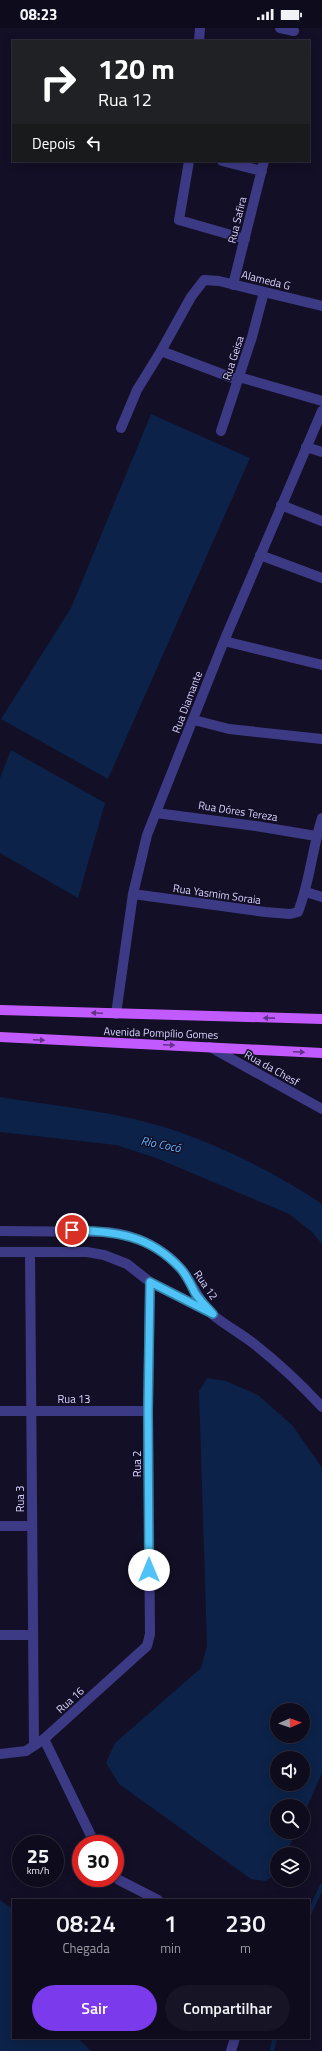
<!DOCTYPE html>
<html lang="pt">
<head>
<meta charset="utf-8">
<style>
  body { margin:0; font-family:"Titillium Web",sans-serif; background:#171425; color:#f1f3f6; height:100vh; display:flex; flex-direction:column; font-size:15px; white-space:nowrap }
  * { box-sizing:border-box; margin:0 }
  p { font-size:13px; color:#9b9ba3 }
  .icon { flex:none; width:22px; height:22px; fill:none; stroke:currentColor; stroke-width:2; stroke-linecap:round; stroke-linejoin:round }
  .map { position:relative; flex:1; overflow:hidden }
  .side { position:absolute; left:12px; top:1871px; width:298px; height:140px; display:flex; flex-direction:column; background:#0e0b1c; border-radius:0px; box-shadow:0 2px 10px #0003,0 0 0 1px #2e2b3b }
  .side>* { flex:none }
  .guide { position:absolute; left:12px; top:12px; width:298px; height:122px; border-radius:0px; box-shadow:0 2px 10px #0003,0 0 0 1px #2e2b3b; background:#202124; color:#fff; overflow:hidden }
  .needle { width:26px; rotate:88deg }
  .buttons { position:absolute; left:270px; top:1675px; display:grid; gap:8px }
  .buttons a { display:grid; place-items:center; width:40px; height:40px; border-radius:50%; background:#0e0b1c; box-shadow:0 2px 10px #0003,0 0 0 1px #2e2b3b; font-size:20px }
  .speed { position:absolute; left:12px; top:1807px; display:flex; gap:8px; font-size:20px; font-weight:700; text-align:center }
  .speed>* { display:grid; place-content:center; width:52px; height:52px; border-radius:50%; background:#0e0b1c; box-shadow:0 2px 10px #0003,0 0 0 1px #2e2b3b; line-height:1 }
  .speed small { font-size:10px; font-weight:400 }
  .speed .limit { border:6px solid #d22; background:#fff; color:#111 }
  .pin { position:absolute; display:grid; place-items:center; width:34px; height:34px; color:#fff; margin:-17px; border:2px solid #fff; border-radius:50%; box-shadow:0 1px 4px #0007 }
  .me { position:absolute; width:44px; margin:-22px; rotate:0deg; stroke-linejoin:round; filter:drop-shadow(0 0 3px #0008) }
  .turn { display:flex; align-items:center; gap:14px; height:84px; padding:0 20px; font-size:18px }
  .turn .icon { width:52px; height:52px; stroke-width:2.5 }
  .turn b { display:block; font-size:28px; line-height:34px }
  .then { display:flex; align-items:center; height:38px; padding:0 20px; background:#0003; gap:8px; font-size:15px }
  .eta { display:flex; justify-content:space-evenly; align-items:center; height:68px; text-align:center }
  .eta b { font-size:24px; font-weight:600; line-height:28px }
  .action { display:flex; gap:8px; margin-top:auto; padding:8px 20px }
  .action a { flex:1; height:46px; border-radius:24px; background:#7c3aed; color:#fff; font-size:16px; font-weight:600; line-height:46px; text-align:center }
  .action a+a { background:#171425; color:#f1f3f6 }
  .status { display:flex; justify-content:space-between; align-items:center; height:28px; padding:0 20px; background:#0e0b1c; direction:ltr }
  .status svg { height:11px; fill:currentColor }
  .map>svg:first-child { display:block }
  .water { fill:#0c2248; fill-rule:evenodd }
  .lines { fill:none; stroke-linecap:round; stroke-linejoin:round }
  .stream { stroke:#0c2248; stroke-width:4.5 }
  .minor { stroke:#3d3a85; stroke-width:10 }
  .major { stroke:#c25bff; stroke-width:10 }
  .oneway { fill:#623188 }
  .route-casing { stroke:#337fa1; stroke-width:10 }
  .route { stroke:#4fc3f7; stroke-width:7 }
  .labels { text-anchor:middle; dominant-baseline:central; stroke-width:3; stroke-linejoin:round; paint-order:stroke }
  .street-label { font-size:11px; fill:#d9d4ff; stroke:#130f26 }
  .water-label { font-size:12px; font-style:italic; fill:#62b6ff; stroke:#130f26 }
</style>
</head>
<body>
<div class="status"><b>08:23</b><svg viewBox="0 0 49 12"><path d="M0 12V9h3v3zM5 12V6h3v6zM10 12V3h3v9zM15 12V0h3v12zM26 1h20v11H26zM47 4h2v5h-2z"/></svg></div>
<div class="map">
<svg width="322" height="2023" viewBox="0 0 322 2023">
  <rect width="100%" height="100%" fill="#130f26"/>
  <path class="water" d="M151,386L250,430L108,751L1,691L71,580Z
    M11,722L105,775L78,870L0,825V750Z
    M0,1069C55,1078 113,1083 167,1100C216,1115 280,1147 322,1176V1216L312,1204L289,1186L156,1130L116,1117L0,1104Z
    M207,1350L226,1353L258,1367L293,1398L322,1440V1745L303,1788V1778H277V1804H296L286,1826H277V1845L266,1853L251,1851L119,1756L106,1735L115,1715L201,1640L207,1618L199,1363ZM277,1682H303V1708H277ZM277,1730H303V1756H277Z
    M0,1872L13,1881V2010H78L91,2023H0Z"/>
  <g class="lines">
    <path class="stream" d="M309,1886L322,1858
      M272,2023L275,2010"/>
    <path class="minor" d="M280,0L294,3
      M199,13L200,0
      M189,133L179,192L245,211
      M222,133L262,143
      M233,257L264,133
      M161,323L238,352
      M239,349L322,373
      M121,400L137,362L161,323L191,269L204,252L219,253L322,278
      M221,403L252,309L264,264
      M306,419L322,424
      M281,477L322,493
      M260,527L322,550
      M224,613L322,637
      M194,692L229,701L322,711
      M156,785L256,798L316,808
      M306,864L322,869
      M133,866L265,884L290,886L298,884C310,854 312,821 322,790
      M116,986L133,866L147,807L224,613L322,383
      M210,1019L322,1081
      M0,1203L108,1204C136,1207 164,1220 182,1242C193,1256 199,1274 213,1287C225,1297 240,1305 253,1315C277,1334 301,1356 322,1379
      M0,1224H87L104,1227L127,1236L150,1254L209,1284
      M30,1224L34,1718
      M0,1383H148
      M0,1498H32
      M0,1607H32
      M44,1711L95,1816
      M0,1726L26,1723L44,1711L147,1618L150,1606L148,1383L150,1254
      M115,1848L119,1852L158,1872
      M231,2023L235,2010"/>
    <path class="major" d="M0,982L322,991
      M0,1009L322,1025"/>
  </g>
  <defs><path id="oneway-solid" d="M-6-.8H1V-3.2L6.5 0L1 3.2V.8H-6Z"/></defs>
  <g class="oneway">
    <use href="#oneway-solid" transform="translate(97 985) rotate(-178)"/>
    <use href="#oneway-solid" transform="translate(269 990) rotate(-179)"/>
    <use href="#oneway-solid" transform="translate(39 1012) rotate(3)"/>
    <use href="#oneway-solid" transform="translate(169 1017) rotate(2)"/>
    <use href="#oneway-solid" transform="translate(299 1024) rotate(3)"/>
  </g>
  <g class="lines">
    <defs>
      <path id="route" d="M72,1202C116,1204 149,1206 181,1241C187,1248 191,1257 195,1265C200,1273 207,1279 213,1286L150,1254L148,1383L149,1542"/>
    </defs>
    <use href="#route" class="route-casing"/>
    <use href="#route" class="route"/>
  </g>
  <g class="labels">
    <g class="street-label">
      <text transform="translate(237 192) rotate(-76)">Rua Safira</text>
      <text transform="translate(266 252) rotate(14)">Alameda G</text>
      <text transform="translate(233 330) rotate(-72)">Rua Geisa</text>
      <text transform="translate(187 674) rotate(-69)">Rua Diamante</text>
      <text transform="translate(238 783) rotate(9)">Rua Dóres Tereza</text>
      <text transform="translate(217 866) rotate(8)">Rua Yasmim Soraia</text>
      <text transform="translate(161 1005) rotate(2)">Avenida Pompílio Gomes</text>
      <text transform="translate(272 1040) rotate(29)">Rua da Chesf</text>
      <text transform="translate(206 1257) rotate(55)">Rua 12</text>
      <text x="74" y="1371">Rua 13</text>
      <text transform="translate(137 1436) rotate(-90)">Rua 2</text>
      <text transform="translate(20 1471) rotate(-90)">Rua 3</text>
      <text transform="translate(70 1672) rotate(-42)">Rua 16</text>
    </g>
    <g class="water-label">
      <text transform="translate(161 1116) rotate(11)">Rio Cocó</text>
    </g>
  </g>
</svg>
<div class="buttons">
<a><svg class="needle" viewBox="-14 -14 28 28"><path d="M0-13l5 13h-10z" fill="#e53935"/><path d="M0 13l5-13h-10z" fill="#9b9ba3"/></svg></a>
<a><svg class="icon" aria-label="sound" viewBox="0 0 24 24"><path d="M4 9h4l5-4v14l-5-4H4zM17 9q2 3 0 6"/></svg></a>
<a><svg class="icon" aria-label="search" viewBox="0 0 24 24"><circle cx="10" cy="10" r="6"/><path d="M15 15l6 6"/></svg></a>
<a><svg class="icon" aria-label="layers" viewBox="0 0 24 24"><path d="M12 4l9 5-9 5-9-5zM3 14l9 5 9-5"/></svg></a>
</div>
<div class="speed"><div>25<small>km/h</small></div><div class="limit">30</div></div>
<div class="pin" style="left:72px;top:1202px;background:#d93025"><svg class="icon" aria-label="arrive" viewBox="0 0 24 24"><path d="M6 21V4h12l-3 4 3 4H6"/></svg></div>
<svg class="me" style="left:149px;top:1542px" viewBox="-20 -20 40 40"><circle r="19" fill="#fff"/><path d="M0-13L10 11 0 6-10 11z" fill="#4fc3f7"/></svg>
<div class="guide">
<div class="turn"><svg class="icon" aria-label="right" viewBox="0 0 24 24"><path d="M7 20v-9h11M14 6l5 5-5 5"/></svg><div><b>120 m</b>Rua 12</div></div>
<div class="then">Depois<svg class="icon" aria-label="left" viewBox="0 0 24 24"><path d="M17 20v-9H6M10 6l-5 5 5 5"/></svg></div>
</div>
<section class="side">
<div class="eta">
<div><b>08:24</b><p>Chegada</p></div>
<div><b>1</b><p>min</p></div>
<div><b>230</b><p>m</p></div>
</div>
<div class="action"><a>Sair</a><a>Compartilhar</a></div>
</section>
</div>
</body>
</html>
